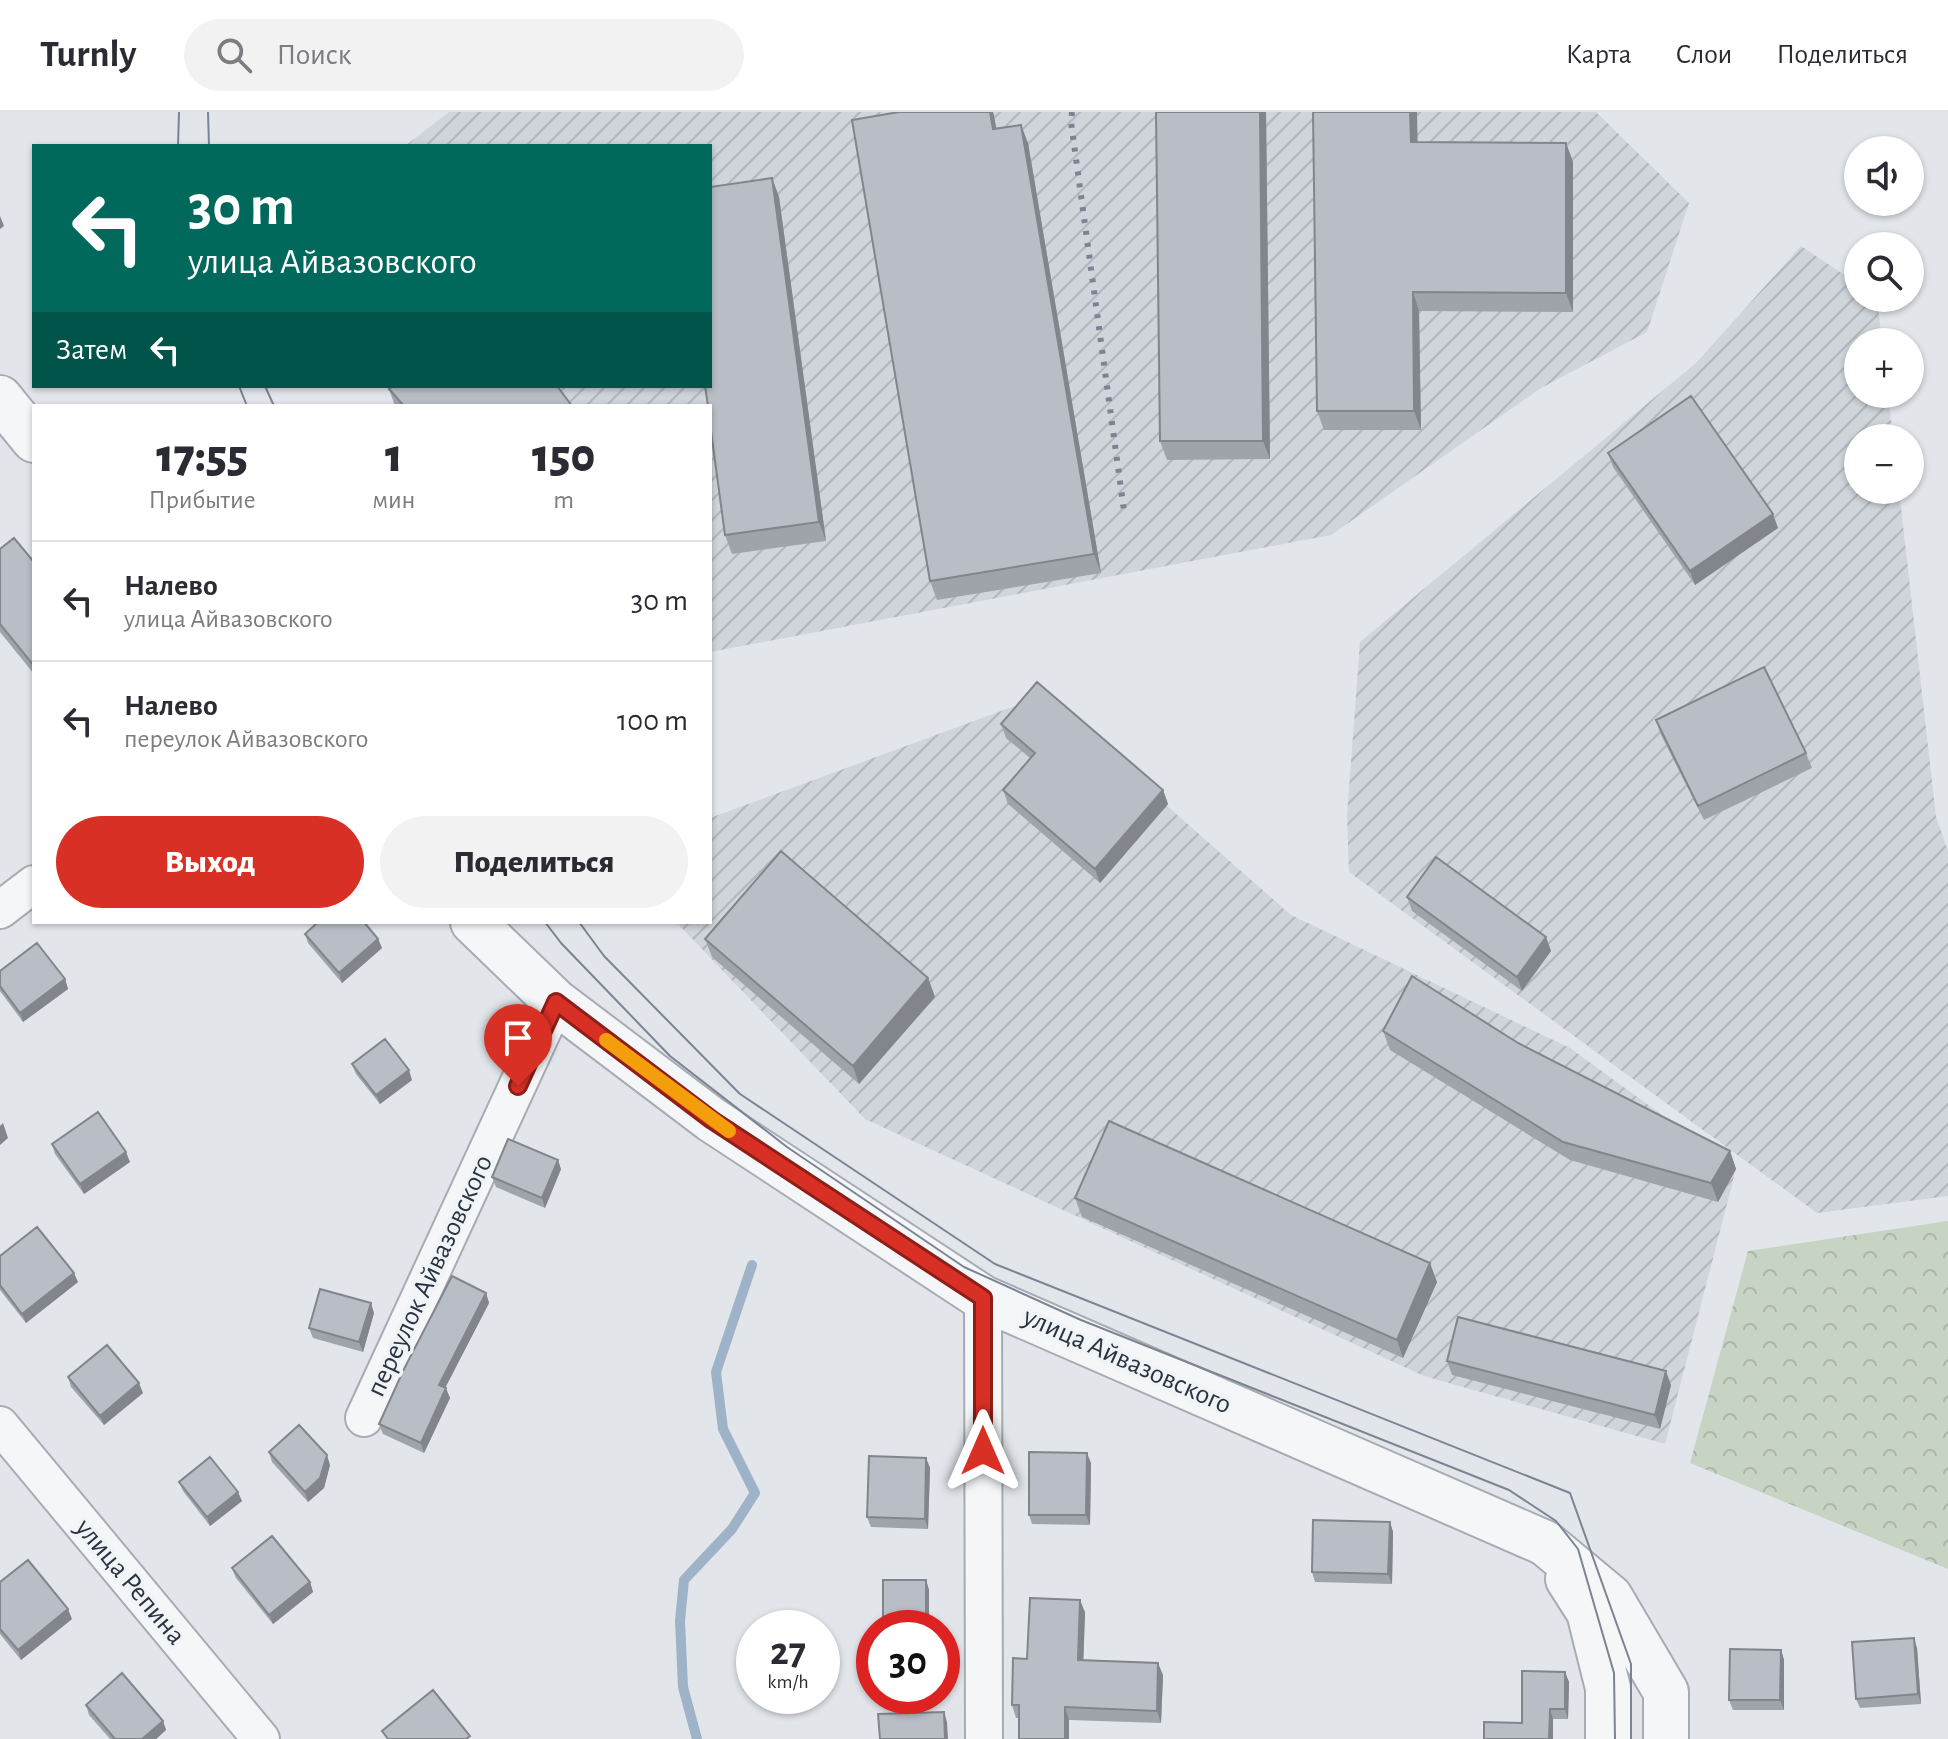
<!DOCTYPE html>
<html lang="ru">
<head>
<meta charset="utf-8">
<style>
  body { margin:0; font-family:"Alegreya Sans",sans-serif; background:#f2f2f3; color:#2b2b33; height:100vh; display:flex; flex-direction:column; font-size:30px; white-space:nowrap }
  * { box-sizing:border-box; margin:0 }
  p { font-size:26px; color:#7c7c81 }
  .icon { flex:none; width:44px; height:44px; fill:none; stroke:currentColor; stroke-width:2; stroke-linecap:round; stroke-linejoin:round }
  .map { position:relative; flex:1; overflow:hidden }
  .details { position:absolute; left:32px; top:292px; width:680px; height:520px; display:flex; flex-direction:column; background:#fff; border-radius:0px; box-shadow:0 2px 6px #0004 }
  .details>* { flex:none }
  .top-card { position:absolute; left:32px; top:32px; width:680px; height:244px; border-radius:0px; box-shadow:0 2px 6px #0004; background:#00695c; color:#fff; overflow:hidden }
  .fabs { position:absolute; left:1844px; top:24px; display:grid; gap:16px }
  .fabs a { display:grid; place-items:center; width:80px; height:80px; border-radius:50%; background:#fff; box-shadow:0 2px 6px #0004; font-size:40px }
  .speed { position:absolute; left:736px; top:1498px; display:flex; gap:16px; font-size:40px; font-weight:700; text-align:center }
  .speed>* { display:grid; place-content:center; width:104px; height:104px; border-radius:50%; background:#fff; box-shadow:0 2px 6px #0004; line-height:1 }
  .speed small { font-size:20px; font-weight:400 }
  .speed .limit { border:12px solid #d22; background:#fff; color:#111 }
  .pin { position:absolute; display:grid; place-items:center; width:68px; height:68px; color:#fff; margin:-82px -34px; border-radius:50% 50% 50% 0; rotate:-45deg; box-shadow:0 0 8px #0007 }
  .pin .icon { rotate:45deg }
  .me { position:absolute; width:88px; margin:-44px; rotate:0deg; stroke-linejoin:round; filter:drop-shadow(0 0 6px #0008) }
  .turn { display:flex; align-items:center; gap:28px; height:168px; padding:0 24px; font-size:36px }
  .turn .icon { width:104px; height:104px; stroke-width:2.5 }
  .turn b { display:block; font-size:56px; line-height:68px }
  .then { display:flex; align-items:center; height:76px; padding:0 24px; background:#0003; gap:16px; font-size:30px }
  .eta { display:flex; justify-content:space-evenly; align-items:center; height:136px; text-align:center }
  .eta b { font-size:48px; font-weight:800; line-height:56px }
  .action { display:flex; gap:16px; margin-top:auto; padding:16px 24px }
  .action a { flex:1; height:92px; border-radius:48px; background:#d93025; color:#fff; font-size:32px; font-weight:800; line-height:92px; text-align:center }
  .action a+a { background:#f2f2f3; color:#2b2b33 }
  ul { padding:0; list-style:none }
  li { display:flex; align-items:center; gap:24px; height:120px; padding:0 24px; border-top:2px solid #e1e1e2 }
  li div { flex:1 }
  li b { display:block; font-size:30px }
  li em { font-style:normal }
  header { display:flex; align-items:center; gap:48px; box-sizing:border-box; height:112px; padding:0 40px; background:#fff; border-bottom:2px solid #e1e1e2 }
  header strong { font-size:38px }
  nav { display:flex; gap:44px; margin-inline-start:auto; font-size:28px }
  .search { width:560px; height:72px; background:#f2f2f3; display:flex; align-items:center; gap:20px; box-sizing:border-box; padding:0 28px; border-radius:44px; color:#7c7c81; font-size:30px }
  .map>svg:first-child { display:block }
  .industrial { fill:url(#industrial-furrows) }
  .forest { fill:url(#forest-crowns) }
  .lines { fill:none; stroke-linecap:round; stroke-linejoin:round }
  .stream { stroke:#9eb3c8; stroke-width:10 }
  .minor-casing { stroke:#a7acb4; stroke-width:40 }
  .tertiary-casing { stroke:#a7acb4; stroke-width:48 }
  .minor { stroke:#f4f6f8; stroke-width:36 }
  .tertiary { stroke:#f4f6f8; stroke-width:44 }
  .tram { stroke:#7c8493; stroke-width:2 }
  .rail { stroke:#7c8493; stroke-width:6; stroke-dasharray:4 8; stroke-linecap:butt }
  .wall { fill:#9fa3aa }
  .shaded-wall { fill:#82858b }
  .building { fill:#b9bec6; stroke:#82858b; stroke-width:2 }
  .route-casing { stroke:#8d1f18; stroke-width:20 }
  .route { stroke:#d93025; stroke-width:14 }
  .slow { stroke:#f59e0b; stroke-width:14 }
  .labels { text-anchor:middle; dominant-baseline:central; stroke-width:7; stroke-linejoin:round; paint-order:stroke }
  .street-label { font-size:28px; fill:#2a3341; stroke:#f1f4f7 }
</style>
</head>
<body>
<header>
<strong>Turnly</strong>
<div class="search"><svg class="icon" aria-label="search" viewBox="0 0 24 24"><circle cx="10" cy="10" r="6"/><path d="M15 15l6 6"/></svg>Поиск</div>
<nav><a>Карта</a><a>Слои</a><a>Поделиться</a></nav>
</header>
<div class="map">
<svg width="1948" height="1627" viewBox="0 0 1948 1627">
  <defs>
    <pattern id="industrial-furrows" width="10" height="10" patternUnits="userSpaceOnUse" patternTransform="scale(2)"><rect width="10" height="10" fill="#d0d4db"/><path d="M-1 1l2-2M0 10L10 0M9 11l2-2" fill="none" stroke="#b3b6bd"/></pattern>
    <pattern id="forest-crowns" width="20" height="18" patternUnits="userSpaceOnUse" patternTransform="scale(2)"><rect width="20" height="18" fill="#c7d3c3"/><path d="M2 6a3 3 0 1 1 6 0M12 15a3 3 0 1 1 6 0" fill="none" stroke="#abb6a9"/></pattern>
  </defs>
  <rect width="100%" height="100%" fill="#e2e5ea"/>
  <path class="industrial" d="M449,0H1596L1689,91L1647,220L1541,276L1331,423L710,540V294H484L469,274H710V34H405Z
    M1801,134L1858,172V186H1877L1882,230H1858V282H1888L1893,326H1858V378H1899L1936,705L1948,739V1084L1817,1101L1349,760L1347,703L1360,530L1696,251Z
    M1042,584L1291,803L1570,936L1736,1057L1665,1332L1424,1264L865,1007L676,810H710V706Z"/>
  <path class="forest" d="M1948,1109V1457L1690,1351L1748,1139Z"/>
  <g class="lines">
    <path class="stream" d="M697,1627L683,1575L680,1509L684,1468L732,1417L755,1381L723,1317L716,1260L752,1153"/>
    <defs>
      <path id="minor" d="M0,798L34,772
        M983,1186L984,1627
        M364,1306L556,890
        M0,1313L261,1627"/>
      <path id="tertiary" d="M0,286L34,328
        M473,810L556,890L712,1008L983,1186L1545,1431L1610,1485L1666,1580V1627
        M1568,1467L1589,1500L1608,1576V1627"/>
    </defs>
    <use href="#minor" class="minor-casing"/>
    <use href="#tertiary" class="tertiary-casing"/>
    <use href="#minor" class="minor"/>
    <use href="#tertiary" class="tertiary"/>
    <path class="tram" d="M208,0L209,34
      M178,34L179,0
      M239,274L247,294
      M265,274L274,294
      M545,810L561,831L670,944L787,1035L964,1155L1081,1208L1509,1378L1556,1409L1578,1437L1614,1561L1615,1627
      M579,810L604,844L740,982L995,1152L1570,1381L1631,1552V1627"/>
    <path class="rail" d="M1072,0L1071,10L1124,399"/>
  </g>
  <path class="wall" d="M899,0H993L996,17L1028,31L1101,461L937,488L930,469Z
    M1156,0H1266L1270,347L1167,348L1160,329Z
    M1417,31H1566L1573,50V200L1419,199L1421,318H1324L1317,299Z
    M772,66L779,85L826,429L732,442L725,423Z
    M389,277L572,294H395Z
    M1608,341L1778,416L1695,473L1613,355Z
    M0,437L34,450V562L0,520Z
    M1656,608L1806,641L1812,656L1704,708L1661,623Z
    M1001,612L1163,678L1168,692L1100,771L1008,692L1003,678L1030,646L1006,626Z
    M1407,785L1546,825L1551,839L1522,879L1412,799Z
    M305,822L378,827L382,836L342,871L308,831Z
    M705,827L928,866L935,885L859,972L712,845Z
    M0,859L65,867L68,877L23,910L0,879Z
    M1383,919L1518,931L1730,1039L1736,1057L1718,1090L1570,1048L1390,938Z
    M352,952L412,968L380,992L356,962Z
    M52,1032L130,1050L84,1082L55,1042Z
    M561,1057L545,1096L496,1075L492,1065Z
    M1075,1086L1437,1170L1403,1246L1082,1105Z
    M0,1144L78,1170L26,1211L0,1178Z
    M486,1181L489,1191L445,1276L450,1286L424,1341L383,1322L379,1312Z
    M374,1201L363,1240L313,1226L309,1216Z
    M1447,1249L1671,1273L1660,1317L1452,1263Z
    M68,1265L143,1281L104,1313L71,1275Z
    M269,1340L330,1353L324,1376L308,1390L272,1350Z
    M926,1346L930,1356L928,1417L871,1415L867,1405Z
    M1091,1351L1090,1413L1032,1412L1029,1403Z
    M179,1370L242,1389L210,1414L183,1379Z
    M1390,1410L1393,1420L1392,1472L1315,1470L1312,1460Z
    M232,1456L310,1470L313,1480L273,1512L236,1466Z
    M926,1468L929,1478V1516H886L883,1508Z
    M0,1470L72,1507L21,1548L0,1522Z
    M1085,1500L1083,1549L1163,1563L1161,1611L1069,1608V1627H1019V1606H1016L1012,1593L1027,1547Z
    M1917,1536L1921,1592L1860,1596L1856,1587Z
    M1781,1538L1784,1548V1598H1733L1729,1588Z
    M1565,1560L1569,1570L1568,1607H1553V1627H1484L1522,1611Z
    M86,1593L163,1609L166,1618L156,1627H110L89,1603Z"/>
  <path class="shaded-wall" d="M990,0H993L994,4L1000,36L993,17Z
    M1260,0H1266L1270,347L1263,329Z
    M1410,0H1417L1418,49L1411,30Z
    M1021,13L1028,31L1101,461L1094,442Z
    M1566,31L1573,50V200L1566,181Z
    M772,66L779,85L826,429L819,410Z
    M0,104L4,114L0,117Z
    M1413,180L1419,199L1421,318L1414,299Z
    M1773,402L1778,416L1695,473L1690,459Z
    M1163,678L1168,692L1100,771L1095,757Z
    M1546,825L1551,839L1522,879L1517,865Z
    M378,827L382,836L342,871L339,861Z
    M928,866L935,885L859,972L853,954Z
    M65,867L68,877L23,910L20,901Z
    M409,958L412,968L380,992L376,983Z
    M3,1011L8,1026L0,1033V1014Z
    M1730,1039L1736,1057L1718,1090L1711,1071Z
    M126,1040L130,1050L84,1082L80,1072Z
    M558,1048L561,1057L545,1096L542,1086Z
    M1430,1151L1437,1170L1403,1246L1397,1228Z
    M74,1161L78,1170L26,1211L22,1202Z
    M486,1181L489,1191L442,1282L439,1273Z
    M371,1191L374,1201L363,1240L359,1230Z
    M1666,1259L1671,1273L1660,1317L1655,1303Z
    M139,1271L143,1281L104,1313L100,1304Z
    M446,1276L450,1286L424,1341L421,1331Z
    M1087,1341L1091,1351L1090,1413L1086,1403Z
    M327,1343L330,1353L324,1376L308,1390L305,1380Z
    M926,1346L930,1356L928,1417L925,1407Z
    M238,1380L242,1389L210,1414L207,1405Z
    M1390,1410L1393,1420L1392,1472L1388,1462Z
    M926,1468L929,1478V1516L926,1508Z
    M310,1470L313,1480L273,1512L269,1503Z
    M1080,1488L1085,1500L1083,1561L1078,1548Z
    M68,1497L72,1507L21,1548L18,1538Z
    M1914,1526L1917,1536L1921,1592L1918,1582Z
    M1781,1538L1784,1548V1598L1780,1588Z
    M1158,1551L1163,1563L1161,1611L1157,1599Z
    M1565,1560L1569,1570L1568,1607L1565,1597Z
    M1065,1595L1069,1608V1627H1065Z
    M1550,1597L1553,1607V1627H1549Z
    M944,1600L947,1610L948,1627H945Z
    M163,1609L166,1618L156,1627H142Z"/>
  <path class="building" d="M899,0H990L993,17L1021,13L1094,442L930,469L852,8Z
    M1156,0H1260L1263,329H1160Z
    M1313,0H1410L1411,30L1566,31V181L1413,180L1414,299H1317Z
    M772,66L819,410L725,423L710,312V294H708L705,274H710V75Z
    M392,274H557L572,294H404L389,277Z
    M1691,284L1773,402L1690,459L1608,341Z
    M14,426L34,450V554L0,512V437Z
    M1764,555L1806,641L1698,694L1656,608Z
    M1037,570L1163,678L1095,757L1003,678L1035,641L1001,612Z
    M781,739L928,866L853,954L705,827Z
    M1436,745L1546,825L1517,865L1407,785Z
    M318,810H364L378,827L339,861L305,822Z
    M37,831L65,867L20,901L0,874V859Z
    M1412,864L1518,931L1730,1039L1711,1071L1563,1030L1383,919Z
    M385,927L409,958L376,983L352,952Z
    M98,1000L126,1040L80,1072L52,1032Z
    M1109,1009L1430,1151L1397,1228L1075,1086Z
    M508,1027L558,1048L542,1086L492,1065Z
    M37,1115L74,1161L22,1202L0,1173V1144Z
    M452,1164L486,1181L439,1273L446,1276L421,1331L379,1312L404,1257Z
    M320,1177L371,1191L359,1230L309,1216Z
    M1458,1205L1666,1259L1655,1303L1447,1249Z
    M107,1233L139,1271L100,1304L68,1265Z
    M299,1313L327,1343L320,1366L305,1380L269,1340Z
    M1029,1340L1087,1341L1086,1403H1029Z
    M869,1344L926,1346L925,1407L867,1405Z
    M210,1345L238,1380L207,1405L179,1370Z
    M1313,1408L1390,1410L1388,1462L1312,1460Z
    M272,1424L310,1470L269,1503L232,1456Z
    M28,1448L68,1497L18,1538L0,1517V1470Z
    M883,1468H926V1508H883Z
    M1030,1486L1080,1488L1078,1548L1158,1551L1157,1599L1065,1595V1627H1019V1593H1012L1013,1546L1027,1547Z
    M1914,1526L1918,1582L1856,1587L1852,1530Z
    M1730,1537L1781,1538L1780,1588H1729Z
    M1522,1559L1565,1560V1597H1550L1549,1627H1484V1610L1522,1611Z
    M122,1561L163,1609L142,1627H115L86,1593Z
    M433,1578L470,1624L466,1627H388L382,1619Z
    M944,1600L945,1627H880L878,1602Z"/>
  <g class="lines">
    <defs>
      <path id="route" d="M518,974L556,890L712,1008L983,1186V1339"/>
    </defs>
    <use href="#route" class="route-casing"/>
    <use href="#route" class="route"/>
    <path class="slow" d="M606,928L729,1019"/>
  </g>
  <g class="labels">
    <g class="street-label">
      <text transform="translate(430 1164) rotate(-65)">переулок Айвазовского</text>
      <text transform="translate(1127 1249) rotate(24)">улица Айвазовского</text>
      <text transform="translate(130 1470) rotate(50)">улица Репина</text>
    </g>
  </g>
</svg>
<div class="fabs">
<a><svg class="icon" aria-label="sound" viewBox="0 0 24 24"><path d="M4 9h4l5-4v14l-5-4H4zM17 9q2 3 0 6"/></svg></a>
<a><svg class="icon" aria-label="search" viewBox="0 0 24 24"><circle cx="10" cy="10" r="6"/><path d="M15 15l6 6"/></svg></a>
<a>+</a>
<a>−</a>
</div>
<div class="speed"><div>27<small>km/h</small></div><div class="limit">30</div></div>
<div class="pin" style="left:518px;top:974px;background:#d93025"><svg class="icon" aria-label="arrive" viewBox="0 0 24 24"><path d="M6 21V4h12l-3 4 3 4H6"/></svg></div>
<svg class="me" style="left:983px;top:1339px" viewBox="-20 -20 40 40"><path d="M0-17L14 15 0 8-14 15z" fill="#d93025" stroke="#fff" stroke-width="4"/></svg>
<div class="top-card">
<div class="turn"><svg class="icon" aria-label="left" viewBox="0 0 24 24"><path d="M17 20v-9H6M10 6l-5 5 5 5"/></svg><div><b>30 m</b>улица Айвазовского</div></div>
<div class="then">Затем<svg class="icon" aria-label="left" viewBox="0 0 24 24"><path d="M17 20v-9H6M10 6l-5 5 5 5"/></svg></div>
</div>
<section class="details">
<div class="eta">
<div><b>17:55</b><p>Прибытие</p></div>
<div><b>1</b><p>мин</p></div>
<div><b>150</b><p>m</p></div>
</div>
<ul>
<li><svg class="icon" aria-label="left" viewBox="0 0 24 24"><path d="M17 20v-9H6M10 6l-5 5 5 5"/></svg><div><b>Налево</b><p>улица Айвазовского</p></div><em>30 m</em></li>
<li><svg class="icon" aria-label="left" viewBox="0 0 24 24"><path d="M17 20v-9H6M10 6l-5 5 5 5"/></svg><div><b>Налево</b><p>переулок Айвазовского</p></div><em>100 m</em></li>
</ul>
<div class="action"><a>Выход</a><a>Поделиться</a></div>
</section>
</div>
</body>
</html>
